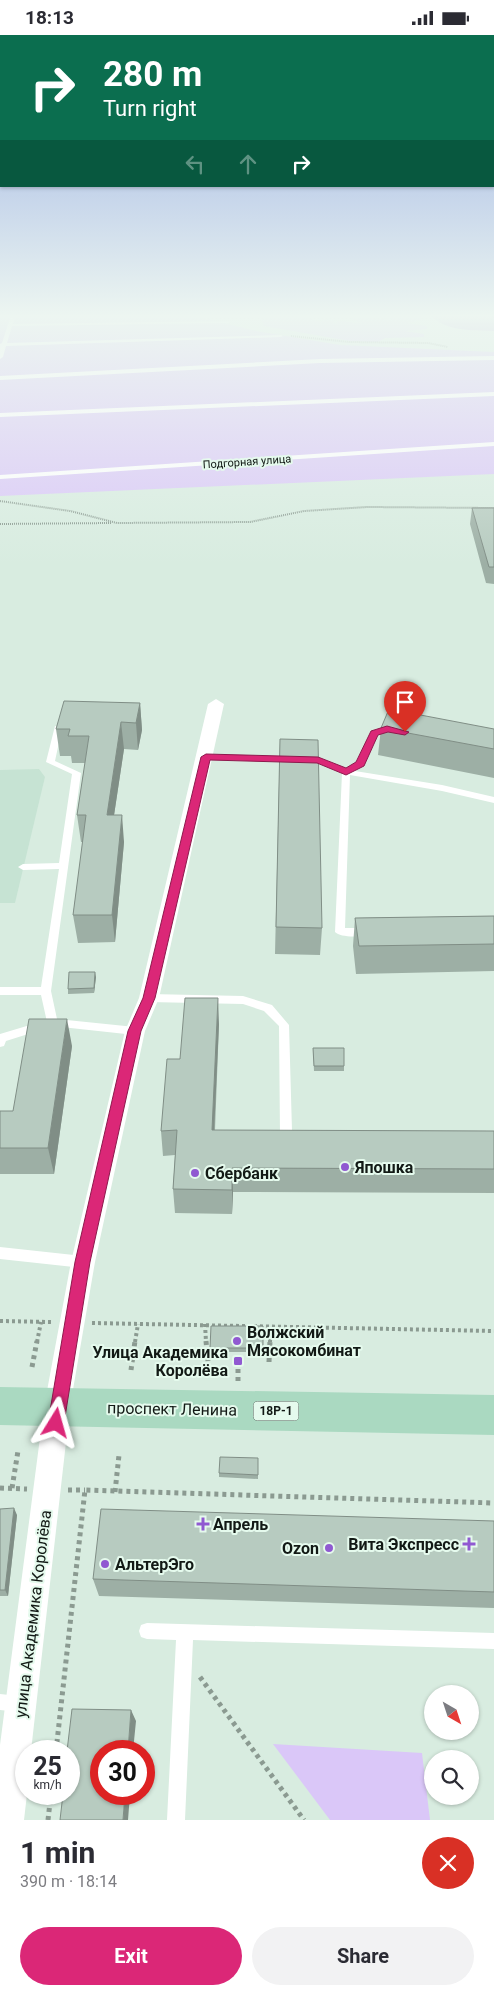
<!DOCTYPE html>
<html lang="en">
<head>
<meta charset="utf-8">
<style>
  body { margin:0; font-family:Roboto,sans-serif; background:#f2f2f3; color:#2b2b33; height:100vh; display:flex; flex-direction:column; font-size:19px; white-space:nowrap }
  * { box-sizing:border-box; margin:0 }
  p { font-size:16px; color:#7c7c81 }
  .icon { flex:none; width:28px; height:28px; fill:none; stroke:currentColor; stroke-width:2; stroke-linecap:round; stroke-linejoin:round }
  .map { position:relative; height:1785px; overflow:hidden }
  .details { display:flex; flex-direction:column; background:#fff; flex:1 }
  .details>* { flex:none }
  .top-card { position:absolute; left:0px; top:0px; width:495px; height:152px; box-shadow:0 1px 4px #0004; background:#0b6e4f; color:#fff; overflow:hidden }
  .needle { width:32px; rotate:141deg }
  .controls { position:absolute; left:424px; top:1650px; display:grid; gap:10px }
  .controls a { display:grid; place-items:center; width:55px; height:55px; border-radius:50%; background:#fff; box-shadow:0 1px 4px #0004; font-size:25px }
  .speed { position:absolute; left:15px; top:1705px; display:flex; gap:10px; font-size:25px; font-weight:700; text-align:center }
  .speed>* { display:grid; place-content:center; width:65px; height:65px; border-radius:50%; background:#fff; box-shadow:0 1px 4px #0004; line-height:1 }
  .speed small { font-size:12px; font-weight:400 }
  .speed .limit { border:8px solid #d22; background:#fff; color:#111 }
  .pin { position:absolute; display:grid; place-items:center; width:42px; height:42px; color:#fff; margin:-51px -21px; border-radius:50% 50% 50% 0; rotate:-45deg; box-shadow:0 0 5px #0007 }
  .pin .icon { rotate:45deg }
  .me { position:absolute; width:55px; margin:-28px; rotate:8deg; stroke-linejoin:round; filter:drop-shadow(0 0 4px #0008) }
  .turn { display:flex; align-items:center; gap:18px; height:105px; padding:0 20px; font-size:22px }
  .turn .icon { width:65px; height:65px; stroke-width:2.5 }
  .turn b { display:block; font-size:35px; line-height:42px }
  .lanes { display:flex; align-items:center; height:48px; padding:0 20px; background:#0003; justify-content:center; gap:25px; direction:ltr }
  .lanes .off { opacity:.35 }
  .round { display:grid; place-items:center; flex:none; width:52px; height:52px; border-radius:26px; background:#f2f2f3 }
  .summary { display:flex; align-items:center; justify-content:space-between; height:85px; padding:0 20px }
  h1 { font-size:30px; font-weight:700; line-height:38px }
  .action { display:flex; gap:10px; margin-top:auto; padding:10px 20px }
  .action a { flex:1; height:58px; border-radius:30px; background:#db2777; color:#fff; font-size:20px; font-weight:700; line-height:58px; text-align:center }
  .action a+a { background:#f2f2f3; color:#2b2b33 }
  .status { display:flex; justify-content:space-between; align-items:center; height:35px; padding:0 25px; background:#fff; direction:ltr }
  .status svg { height:14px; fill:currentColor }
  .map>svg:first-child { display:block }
  .built { fill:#c6e3d3 }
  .green { fill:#dac7f8 }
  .water { fill:#b39ad8 }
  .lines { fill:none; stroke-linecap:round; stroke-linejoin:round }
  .path-far2 { stroke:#8b9a91; stroke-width:2; stroke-dasharray:1 1; stroke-linecap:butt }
  .path-far1 { stroke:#8b9a91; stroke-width:4; stroke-dasharray:3 3; stroke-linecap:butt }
  .path { stroke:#8b9a91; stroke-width:5; stroke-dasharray:4 4; stroke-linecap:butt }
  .lane { fill:#fff; fill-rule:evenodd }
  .street { fill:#fff; fill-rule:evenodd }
  .primary { fill:#aad9c1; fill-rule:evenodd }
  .wall { fill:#9dafa5 }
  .shaded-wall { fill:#808e86 }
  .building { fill:#b7cbc0; stroke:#808e86 }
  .route { fill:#db2777; stroke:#8e194d }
  .poi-dot { fill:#9059d1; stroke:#e5faed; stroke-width:2 }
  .labels { text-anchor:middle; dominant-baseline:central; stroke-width:4; stroke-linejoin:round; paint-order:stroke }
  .far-street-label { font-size:11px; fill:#121915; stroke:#e5faed }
  .shield { fill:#e5faed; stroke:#515c56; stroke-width:1 }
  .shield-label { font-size:12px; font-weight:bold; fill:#121915 }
  .near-poi-label { font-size:16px; font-weight:bold; fill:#121915; stroke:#e5faed; text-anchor:start }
  .near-street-label { font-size:16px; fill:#121915; stroke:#e5faed }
</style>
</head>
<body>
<div class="status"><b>18:13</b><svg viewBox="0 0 49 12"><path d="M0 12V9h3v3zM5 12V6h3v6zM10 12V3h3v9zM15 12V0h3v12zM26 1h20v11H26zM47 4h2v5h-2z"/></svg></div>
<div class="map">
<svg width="494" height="1785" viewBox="0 0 494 1785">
  <rect width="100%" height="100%" fill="#d8ece0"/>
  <path class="built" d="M39,734L45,742L15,868H0V735Z"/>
  <path class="green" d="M3,280H191L256,296L340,310L494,317V439L0,461V282Z
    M265,280L299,281L321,287L323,284L334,285L333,288L339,289L336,287L339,286L361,288L349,283L354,282L396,285L362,280H421V285L407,288L427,291V294L405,296L424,299V302L385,303L378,307L350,306L264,291L262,285L271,282Z
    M273,1709L422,1718L430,1785H330Z"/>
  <path class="water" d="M431,280H494V296C474,295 445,297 431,280Z"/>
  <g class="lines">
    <path class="path-far2" d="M291,301L349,307L428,308L448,312
      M0,466L70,476L117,488L250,487L304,476L367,472L494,473
      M0,489L111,488"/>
    <path class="path-far1" d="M0,1286L51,1287
      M92,1288L494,1296
      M205,1289L206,1307
      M37,1307L41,1287
      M135,1307L138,1289
      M270,1307L271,1290"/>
    <path class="path" d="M206,1306L208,1326
      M238,1326V1348
      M269,1327L270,1306
      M32,1332L37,1306
      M131,1335L135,1306
      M0,1453L27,1454
      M12,1453L18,1416
      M68,1455H85
      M115,1457L119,1420
      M200,1642L304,1785
      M56,1716L85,1455L494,1468
      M48,1785L51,1759"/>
    <path class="lane" d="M11,280H15L13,289L228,286L230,287L228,288L12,291L7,308L281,300L283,301L281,302L6,311L3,322L0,324V309L2,308Z
      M494,321V325L320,328L0,345V341L320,324Z
      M494,357V361L0,382V378Z
      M494,407V411L0,444V440Z
      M55,691H58L62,693L55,726L81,738L51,956L57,984L135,992L139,993L140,996L139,999L135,1000L52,991L48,990L47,987L41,960H0V952H41L59,834L23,835L18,832L23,829L59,828L72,739L46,727Z
      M387,692L396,695L392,697H387L377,700L364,729L355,736L442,750L494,762V768L442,756L350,740L345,893H366L371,897C365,903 341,903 335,897L342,738L317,728H307L303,725C315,716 334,729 346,734L356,727L371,696Z
      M206,719L292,721L296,724L292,727L203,724V720Z
      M149,959L243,961L272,970L289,990L292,1096L297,1097L299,1101L297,1105L293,1106L282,1105L280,1101L279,991L264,976L243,969L149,967L145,966L144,963L145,960Z
      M40,987L44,988L45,991L44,994L6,1006L4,1011L0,1012V999Z
      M0,1212L83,1221L88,1223L89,1227L88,1231L83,1233L0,1224Z
      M147,1588L494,1598V1614L193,1605L185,1785H167L176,1605L147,1604L141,1602L139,1596L141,1590Z
      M0,1659L19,1661L25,1663L27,1669L25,1675L19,1677L0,1675Z"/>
    <path class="street" d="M216,664L224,669L159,963L145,996L95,1227L70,1372L31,1716H26L27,1759L24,1785H0V1710L44,1372L71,1227L125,996L139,963L208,669Z"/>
    <path class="primary" d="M0,1352L494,1360V1400L0,1390Z"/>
  </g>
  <path class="wall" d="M472,473H494V549L486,548L470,489Z
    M140,668L142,695L138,715L124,714L114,780L124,807L115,907L78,908L73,880L83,807H81L77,780L85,728H72L71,721H60L56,694Z
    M381,693L494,694V743L378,720Z
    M280,704L322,893L320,920L275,919Z
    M494,881V936L356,939L353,911L355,883Z
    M96,942L94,958L68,959V954Z
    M219,989L215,1095L494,1096V1158L233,1157L232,1179L175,1178L173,1154L175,1120L163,1121L161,1096L180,1024Z
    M72,1011L54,1139H0V1076H13Z
    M313,1013L344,1031V1036H314Z
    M263,1291V1317H211L210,1313Z
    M258,1423V1444L219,1442V1438Z
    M0,1474L17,1480L8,1561H0Z
    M494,1486V1573L99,1561L93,1544Z"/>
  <path class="shaded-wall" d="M140,668L142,695L138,715L136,688Z
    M121,687L124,714L110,807L107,780Z
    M122,780L124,807L115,907L112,880Z
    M95,937L96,942L94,958V953Z
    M218,963L219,989L213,1120L212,1095Z
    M67,984L72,1011L54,1139L48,1113Z
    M232,1133L233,1157L232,1179Z
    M14,1473L17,1480L8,1561L5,1555Z
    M131,1675L136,1686L133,1716H128Z
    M125,1759H130L128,1785H123Z"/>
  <path class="building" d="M472,473H494V532H489Z
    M64,666L140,668L136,688L121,687L107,780H122L112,880H73L86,780H77L89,701H68L70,694H56Z
    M389,674L494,694V714L381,693Z
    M280,704L318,705L322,893L276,892Z
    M494,881V909L359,911L355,883Z
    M69,937H95L94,953L68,954Z
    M185,963H218L212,1095L494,1096V1134L232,1133V1155L173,1154L177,1095L161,1096L167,1024H180Z
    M29,984H67L48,1113H0V1076H13Z
    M313,1013H344V1031H314Z
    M211,1291H263V1313H210Z
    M220,1422L258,1423V1440L219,1438Z
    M14,1473L5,1555H0V1474Z
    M101,1474L494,1486V1557L93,1544Z
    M72,1674L131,1675L128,1716H101V1759H125L123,1785H60L63,1759H69V1716H67Z"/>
  <linearGradient id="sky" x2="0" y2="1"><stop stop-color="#93aae2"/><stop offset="0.53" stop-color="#edf6f1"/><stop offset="1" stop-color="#edf6f1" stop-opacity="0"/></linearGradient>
  <rect width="494" height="530" fill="url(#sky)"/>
  <path class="route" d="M387,691L409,697L405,700L388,697L378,700L364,731L346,740L317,728L210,725L155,963L141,996L90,1227L64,1388L62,1394L56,1397L50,1394L48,1388L75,1227L128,996L143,963L201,722L206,719L318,722L346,733L356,727L371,696Z"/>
  <g class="poi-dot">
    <circle cx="345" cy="1132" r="5"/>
    <circle cx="195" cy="1138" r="5"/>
    <circle cx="237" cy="1306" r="5"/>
    <rect x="233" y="1321" width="10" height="10" rx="2.5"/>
    <path d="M200.5 1481.5h5v5h5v5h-5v5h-5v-5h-5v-5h5z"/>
    <path d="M466.5 1501.5h5v5h5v5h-5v5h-5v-5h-5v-5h5z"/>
    <circle cx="329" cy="1513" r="5"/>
    <circle cx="105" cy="1529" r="5"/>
  </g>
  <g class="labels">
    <g class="far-street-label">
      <text transform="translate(247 427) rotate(-4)">Подгорная улица</text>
    </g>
    <rect class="shield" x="253.5" y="1366.5" width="45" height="19" rx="4"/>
    <g class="shield-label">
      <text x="276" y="1376">18Р-1</text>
    </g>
    <g class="near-poi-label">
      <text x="355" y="1132">Япошка</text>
      <text x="205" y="1138">Сбербанк</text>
      <text x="247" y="1297">Волжский<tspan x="247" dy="18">Мясокомбинат</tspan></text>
      <text x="228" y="1317" text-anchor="end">Улица Академика<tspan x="228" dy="18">Королёва</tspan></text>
      <text x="213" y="1489">Апрель</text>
      <text x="459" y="1509" text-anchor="end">Вита Экспресс</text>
      <text x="319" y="1513" text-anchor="end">Ozon</text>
      <text x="115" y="1529">АльтерЭго</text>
    </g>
    <g class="near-street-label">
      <text transform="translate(172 1374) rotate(1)">проспект Ленина</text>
      <text transform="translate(33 1579) rotate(-83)">улица Академика Королёва</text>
    </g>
  </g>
</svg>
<div class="controls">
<a><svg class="needle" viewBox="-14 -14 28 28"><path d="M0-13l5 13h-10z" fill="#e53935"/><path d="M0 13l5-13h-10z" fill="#7c7c81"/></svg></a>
<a><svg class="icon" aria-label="search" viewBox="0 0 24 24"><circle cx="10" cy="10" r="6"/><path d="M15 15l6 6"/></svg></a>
</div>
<div class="speed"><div>25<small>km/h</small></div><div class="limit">30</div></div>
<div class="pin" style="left:405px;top:697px;background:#d93025"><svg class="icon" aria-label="arrive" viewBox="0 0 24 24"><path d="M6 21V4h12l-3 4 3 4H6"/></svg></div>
<svg class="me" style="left:56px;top:1388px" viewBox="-20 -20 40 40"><path d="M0-17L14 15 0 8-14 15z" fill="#db2777" stroke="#fff" stroke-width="4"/></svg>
<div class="top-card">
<div class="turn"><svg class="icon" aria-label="right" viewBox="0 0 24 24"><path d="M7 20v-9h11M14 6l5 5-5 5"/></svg><div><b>280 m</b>Turn right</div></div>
<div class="lanes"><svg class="icon off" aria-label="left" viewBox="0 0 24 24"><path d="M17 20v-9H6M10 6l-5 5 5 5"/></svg><svg class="icon off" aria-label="ahead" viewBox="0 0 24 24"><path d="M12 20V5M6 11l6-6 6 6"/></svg><svg class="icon" aria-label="right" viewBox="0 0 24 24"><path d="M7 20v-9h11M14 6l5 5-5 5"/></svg></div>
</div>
</div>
<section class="details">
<div class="summary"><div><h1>1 min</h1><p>390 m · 18:14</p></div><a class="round" style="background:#d93025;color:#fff"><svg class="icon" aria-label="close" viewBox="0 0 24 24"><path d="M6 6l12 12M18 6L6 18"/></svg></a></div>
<div class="action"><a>Exit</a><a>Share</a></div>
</section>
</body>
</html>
